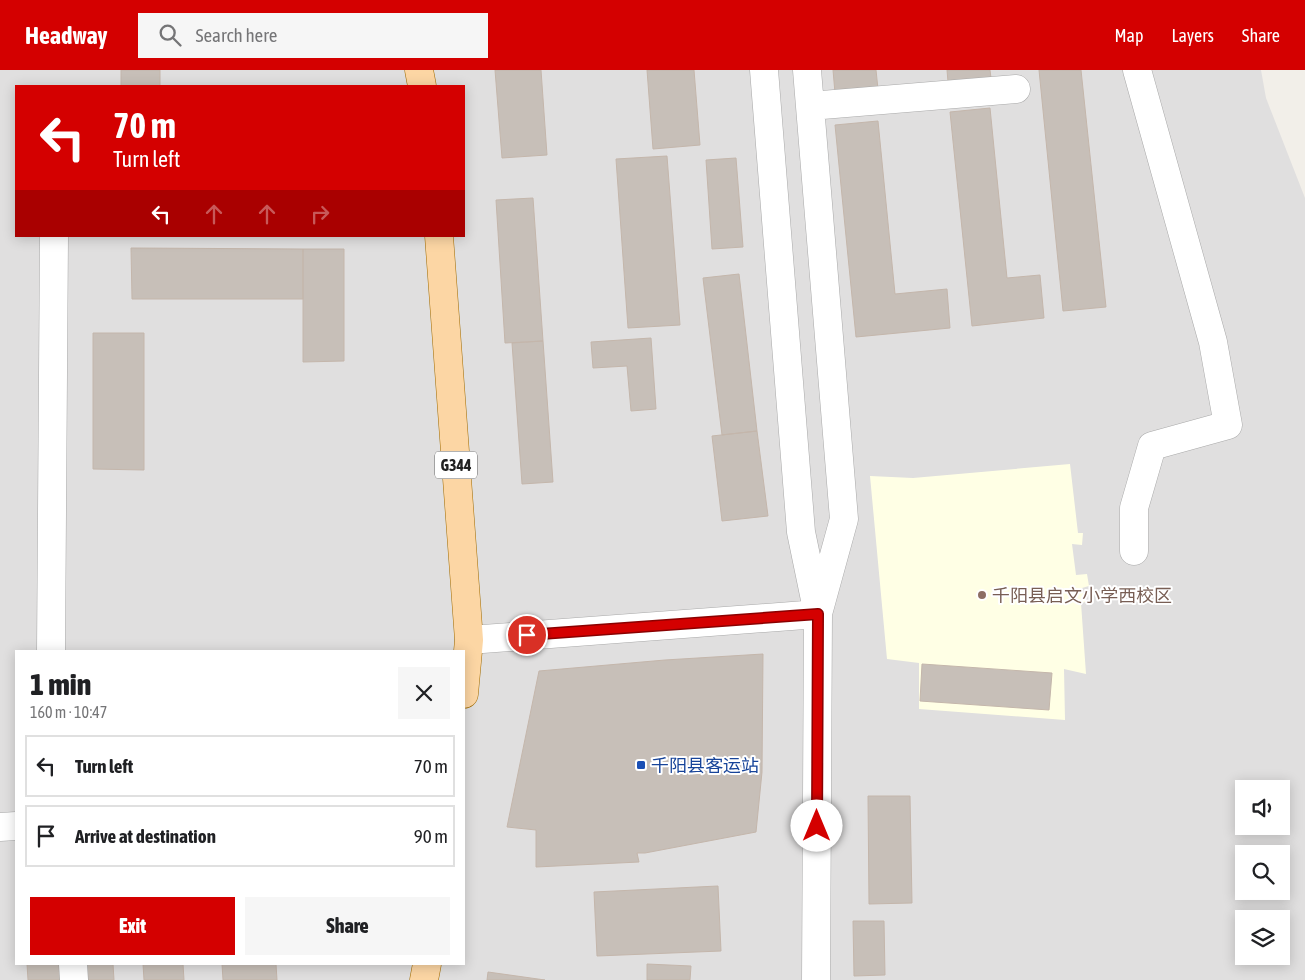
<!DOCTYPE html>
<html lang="en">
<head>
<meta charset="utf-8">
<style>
  body { margin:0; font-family:"Asap Condensed","Noto Sans SC",sans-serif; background:#f6f6f6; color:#202124; height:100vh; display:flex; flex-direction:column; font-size:19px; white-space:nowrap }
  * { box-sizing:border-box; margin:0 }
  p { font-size:16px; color:#757577 }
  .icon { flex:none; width:28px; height:28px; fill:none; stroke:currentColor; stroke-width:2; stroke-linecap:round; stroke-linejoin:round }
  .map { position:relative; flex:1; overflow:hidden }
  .drawer { position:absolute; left:15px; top:580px; width:450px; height:315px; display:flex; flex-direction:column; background:#fff; border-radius:0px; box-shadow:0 2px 12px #0003 }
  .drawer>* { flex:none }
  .guide { position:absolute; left:15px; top:15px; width:450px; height:152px; border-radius:0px; box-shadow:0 2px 12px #0003; background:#d40000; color:#fff; overflow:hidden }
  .tools { position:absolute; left:1235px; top:710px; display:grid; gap:10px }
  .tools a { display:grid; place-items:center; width:55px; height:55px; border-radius:0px; background:#fff; box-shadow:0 2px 12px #0003; font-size:25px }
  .pin { position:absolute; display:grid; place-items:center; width:42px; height:42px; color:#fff; margin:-21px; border:2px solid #fff; border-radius:50%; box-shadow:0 1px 5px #0007 }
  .me { position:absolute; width:55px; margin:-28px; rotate:0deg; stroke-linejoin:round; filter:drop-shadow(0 0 4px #0008) }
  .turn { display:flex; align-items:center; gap:18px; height:105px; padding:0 15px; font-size:22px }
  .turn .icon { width:65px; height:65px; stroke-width:2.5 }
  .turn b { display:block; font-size:35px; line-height:42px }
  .lanes { display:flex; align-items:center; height:48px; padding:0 15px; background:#0003; justify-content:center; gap:25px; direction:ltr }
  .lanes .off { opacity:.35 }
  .round { display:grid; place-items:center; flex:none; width:52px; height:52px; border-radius:0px; background:#f6f6f6 }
  .overview { display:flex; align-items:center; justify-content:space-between; height:85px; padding:0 15px }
  h1 { font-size:30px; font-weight:800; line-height:38px }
  .button { display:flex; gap:10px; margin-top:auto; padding:10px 15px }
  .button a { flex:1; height:58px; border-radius:0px; background:#d40000; color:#fff; font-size:20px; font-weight:800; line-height:58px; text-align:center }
  .button a+a { background:#f6f6f6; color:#202124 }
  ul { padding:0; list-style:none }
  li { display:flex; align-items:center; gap:15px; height:62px; margin:0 10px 8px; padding:0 5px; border:2px solid #e0e0e0; border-radius:0px }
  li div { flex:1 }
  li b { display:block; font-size:19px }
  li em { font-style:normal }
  header { display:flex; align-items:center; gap:30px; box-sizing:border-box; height:70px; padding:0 25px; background:#d40000; color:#fff }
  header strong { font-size:24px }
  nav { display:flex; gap:28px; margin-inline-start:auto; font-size:18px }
  .search { width:350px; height:45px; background:#f6f6f6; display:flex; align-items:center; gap:12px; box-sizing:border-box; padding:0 18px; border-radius:0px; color:#757577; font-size:19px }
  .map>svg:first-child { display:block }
  .residential { fill:#e0dfdf; fill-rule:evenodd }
  .education { fill:#ffffe5 }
  .building { fill:#c7bfb8; stroke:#c4b6ab }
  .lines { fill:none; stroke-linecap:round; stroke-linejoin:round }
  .minor-casing { stroke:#a9a9a9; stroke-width:29 }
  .major-casing { stroke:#a06b00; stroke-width:29 }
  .minor { stroke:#fff; stroke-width:28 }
  .major { stroke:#fcd6a4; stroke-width:28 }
  .route-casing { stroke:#8a0000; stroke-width:12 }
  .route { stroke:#d40000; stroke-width:9 }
  .education-dot { fill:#8d6e63; stroke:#fff; stroke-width:2 }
  .transit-dot { fill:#1a4fb4; stroke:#fff; stroke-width:2 }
  .labels { text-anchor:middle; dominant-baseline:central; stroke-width:4; stroke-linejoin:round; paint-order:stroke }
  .shield { fill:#fff; stroke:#646464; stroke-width:1 }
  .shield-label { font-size:16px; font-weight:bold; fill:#222 }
  .education-label { font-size:18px; fill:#785e54; stroke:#fff; text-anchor:start }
  .transit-label { font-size:18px; fill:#164399; stroke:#fff; text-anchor:start }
</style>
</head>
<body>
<header>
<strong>Headway</strong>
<div class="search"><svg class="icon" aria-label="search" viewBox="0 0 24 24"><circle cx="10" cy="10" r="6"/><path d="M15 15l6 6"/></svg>Search here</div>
<nav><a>Map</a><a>Layers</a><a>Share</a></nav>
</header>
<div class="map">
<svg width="1305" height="910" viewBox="0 0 1305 910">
  <rect width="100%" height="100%" fill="#f2efe9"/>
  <path class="residential" d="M0,0H1261L1266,28L1305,128V910H0ZM16,16H464V166H16ZM16,581H464V894H16ZM1244,719H1281V756H1244ZM1244,784H1281V821H1244ZM1244,849H1281V886H1244Z"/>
  <path class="education" d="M1070,394L1078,463H1083L1082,475L1072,474L1076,505L1087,504L1089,516L1082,518L1085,532L1081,533L1086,604L1064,599L1065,650L919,639V593L887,589L870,406L913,408Z"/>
  <path class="building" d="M121,0H160V16H121Z
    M495,0H541L547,85L502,88Z
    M647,0H694L700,75L653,79Z
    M833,0H876L878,19L835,23Z
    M947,0H990L991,8L948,12Z
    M1039,0H1081L1106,237L1063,241Z
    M990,38L1007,208L1040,205L1044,248L972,256L950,42Z
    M878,51L895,224L947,219L950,258L856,267L835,55Z
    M667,86L680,255L628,258L616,89Z
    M736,88L743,177L712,179L706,90Z
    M533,128L543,271L505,273L496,130Z
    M131,178L303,179V229H132Z
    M303,179H344V291L303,292Z
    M739,204L757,361L722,365L703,208Z
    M93,263H144V400L93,399Z
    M651,268L656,339L631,341L627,296L593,298L591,272Z
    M543,271L553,412L522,414L512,273Z
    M757,361L768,446L722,451L712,366Z
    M763,584L762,702L756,762L645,783H637L639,792L536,797V760L507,757L539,601L665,590Z
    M922,594L1052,603L1049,640L920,631Z
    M868,726H910L912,833L869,834Z
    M718,816L721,881L597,886L594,822Z
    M853,851H884L885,905L854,906Z
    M27,894H59L60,910H28Z
    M86,894H113L114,910H87Z
    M143,894H183L184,910H144Z
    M222,894H276L277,910H223Z
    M647,894L691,896L690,910H647Z
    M488,902L545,910H487Z"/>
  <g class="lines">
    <defs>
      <path id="minor" d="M764,0L801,462L818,544L816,910
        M807,0L844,449L819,540
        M810,36L1016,19
        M1134,481V438L1152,376L1228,355L1213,272L1137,0
        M469,570L818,544
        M51,581L54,166
        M0,757L16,756
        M73,894L74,910"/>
      <path id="major" d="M419,0L422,16
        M439,166L469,570L464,624
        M424,910L427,894"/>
    </defs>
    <use href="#minor" class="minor-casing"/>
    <use href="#major" class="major-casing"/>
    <use href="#minor" class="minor"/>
    <use href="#major" class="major"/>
  </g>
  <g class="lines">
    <defs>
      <path id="route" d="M527,565L818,544L817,756"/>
    </defs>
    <use href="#route" class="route-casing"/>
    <use href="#route" class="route"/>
  </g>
  <circle class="education-dot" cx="982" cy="525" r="5"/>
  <rect class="transit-dot" x="636" y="690" width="10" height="10" rx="2.5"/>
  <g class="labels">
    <rect class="shield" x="435" y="381.5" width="42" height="27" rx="4"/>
    <g class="shield-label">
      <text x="456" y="395">G344</text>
    </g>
    <g class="education-label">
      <text x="992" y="525">千阳县启文小学西校区</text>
    </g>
    <g class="transit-label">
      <text x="651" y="695">千阳县客运站</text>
    </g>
  </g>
</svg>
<div class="tools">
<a><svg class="icon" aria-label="sound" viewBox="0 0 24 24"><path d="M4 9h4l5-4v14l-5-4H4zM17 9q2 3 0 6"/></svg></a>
<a><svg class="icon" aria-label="search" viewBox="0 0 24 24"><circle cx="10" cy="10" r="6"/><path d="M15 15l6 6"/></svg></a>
<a><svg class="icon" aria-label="layers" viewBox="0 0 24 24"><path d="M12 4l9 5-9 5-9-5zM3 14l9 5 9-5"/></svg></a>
</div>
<div class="pin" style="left:527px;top:565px;background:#d93025"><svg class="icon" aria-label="arrive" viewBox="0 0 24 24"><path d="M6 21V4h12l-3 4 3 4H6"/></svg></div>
<svg class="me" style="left:817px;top:756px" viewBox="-20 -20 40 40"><circle r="19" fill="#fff"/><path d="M0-13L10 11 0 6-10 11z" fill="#d40000"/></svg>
<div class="guide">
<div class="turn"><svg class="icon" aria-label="left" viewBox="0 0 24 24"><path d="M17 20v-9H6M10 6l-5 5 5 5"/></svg><div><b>70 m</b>Turn left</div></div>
<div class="lanes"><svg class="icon" aria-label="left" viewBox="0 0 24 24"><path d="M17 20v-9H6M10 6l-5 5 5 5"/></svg><svg class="icon off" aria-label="ahead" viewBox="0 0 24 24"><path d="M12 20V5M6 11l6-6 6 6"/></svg><svg class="icon off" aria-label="ahead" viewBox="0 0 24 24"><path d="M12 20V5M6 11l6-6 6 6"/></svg><svg class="icon off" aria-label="right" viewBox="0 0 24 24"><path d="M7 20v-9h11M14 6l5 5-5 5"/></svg></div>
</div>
<section class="drawer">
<div class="overview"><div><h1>1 min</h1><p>160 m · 10:47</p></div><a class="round"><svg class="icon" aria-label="close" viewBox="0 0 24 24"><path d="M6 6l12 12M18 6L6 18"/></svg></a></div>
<ul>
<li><svg class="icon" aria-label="left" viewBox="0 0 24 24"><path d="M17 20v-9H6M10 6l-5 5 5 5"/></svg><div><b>Turn left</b></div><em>70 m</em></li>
<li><svg class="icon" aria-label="arrive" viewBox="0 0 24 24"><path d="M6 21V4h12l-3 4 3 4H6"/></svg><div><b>Arrive at destination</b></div><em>90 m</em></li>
</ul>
<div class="button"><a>Exit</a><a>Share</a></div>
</section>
</div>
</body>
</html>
